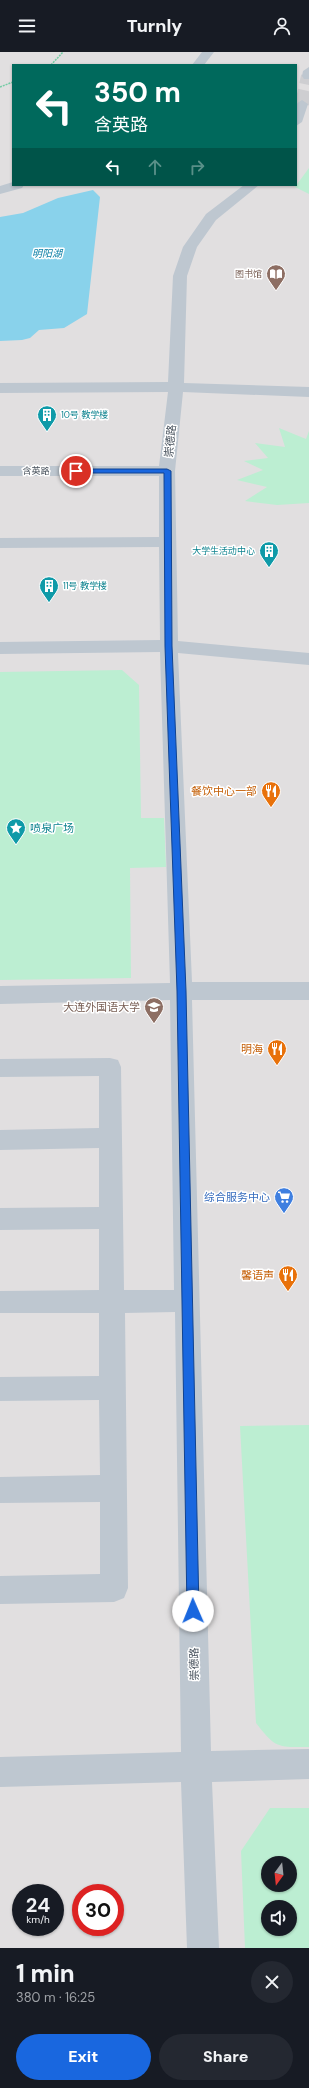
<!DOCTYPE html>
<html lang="en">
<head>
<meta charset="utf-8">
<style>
  body { margin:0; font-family:"DM Sans","Noto Sans SC",sans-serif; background:#242831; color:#f1f3f6; height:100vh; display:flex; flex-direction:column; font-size:15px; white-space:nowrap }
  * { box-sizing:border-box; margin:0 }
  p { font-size:13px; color:#9ea1a6 }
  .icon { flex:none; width:22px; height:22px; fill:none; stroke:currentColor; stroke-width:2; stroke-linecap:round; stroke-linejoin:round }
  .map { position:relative; height:1896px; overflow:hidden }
  .side { display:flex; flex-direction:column; background:#171b24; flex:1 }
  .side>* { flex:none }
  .banner { position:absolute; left:12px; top:12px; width:285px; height:122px; border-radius:0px; box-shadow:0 1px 3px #0004; background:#00695c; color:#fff; overflow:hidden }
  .needle { width:26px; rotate:195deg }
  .tools { position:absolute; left:261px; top:1804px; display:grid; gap:8px }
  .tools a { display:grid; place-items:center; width:36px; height:36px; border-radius:50%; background:#171b24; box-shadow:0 1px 3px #0004; font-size:20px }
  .speed { position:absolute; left:12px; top:1832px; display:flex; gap:8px; font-size:20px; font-weight:700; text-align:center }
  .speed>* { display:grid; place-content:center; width:52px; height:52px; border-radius:50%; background:#171b24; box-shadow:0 1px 3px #0004; line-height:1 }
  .speed small { font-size:10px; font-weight:400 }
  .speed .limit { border:6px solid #d22; background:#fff; color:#111 }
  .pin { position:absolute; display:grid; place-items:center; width:34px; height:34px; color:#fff; margin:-17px; border:2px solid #fff; border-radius:50%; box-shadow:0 1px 4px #0007 }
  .me { position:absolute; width:44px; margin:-22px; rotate:359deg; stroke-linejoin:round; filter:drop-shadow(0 0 3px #0008) }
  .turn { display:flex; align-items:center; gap:14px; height:84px; padding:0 16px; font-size:18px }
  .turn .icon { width:52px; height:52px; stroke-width:2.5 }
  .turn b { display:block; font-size:28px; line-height:34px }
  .lanes { display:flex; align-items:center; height:38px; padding:0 16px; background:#0003; justify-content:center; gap:20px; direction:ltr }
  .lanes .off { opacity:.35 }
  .round { display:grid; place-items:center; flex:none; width:42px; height:42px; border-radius:21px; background:#242831 }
  .head { display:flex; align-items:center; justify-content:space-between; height:68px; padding:0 16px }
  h1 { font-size:24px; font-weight:800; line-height:30px }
  .action { display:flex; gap:8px; margin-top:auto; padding:8px 16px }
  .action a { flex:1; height:46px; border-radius:24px; background:#1967df; color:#fff; font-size:16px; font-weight:800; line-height:46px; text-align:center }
  .action a+a { background:#242831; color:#f1f3f6 }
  header { display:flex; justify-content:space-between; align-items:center; height:52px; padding:0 16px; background:#171b24; font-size:18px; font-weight:800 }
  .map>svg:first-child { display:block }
  .education { fill:#e1dfe0; fill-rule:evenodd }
  .green { fill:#bceed2; fill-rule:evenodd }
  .water { fill:#89d2eb }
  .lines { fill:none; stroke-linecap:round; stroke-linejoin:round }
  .minor-tunnel { stroke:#ceced1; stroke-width:14; stroke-dasharray:14 6; stroke-linecap:butt }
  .path { stroke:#74cca5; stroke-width:1.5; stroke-dasharray:2 1; stroke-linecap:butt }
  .minor { fill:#bec7d0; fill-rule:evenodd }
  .route { fill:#1967df; stroke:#104391 }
  .labels { text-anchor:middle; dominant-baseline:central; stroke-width:3; stroke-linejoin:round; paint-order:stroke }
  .far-education-label { font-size:9px; fill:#785e54; stroke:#fff; text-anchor:end }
  .far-culture-label { font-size:9px; fill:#0d838f; stroke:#fff; text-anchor:start }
  .far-street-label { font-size:9px; fill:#46505b; stroke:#fff }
  .far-water-label { font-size:10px; font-style:italic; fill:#0d80a7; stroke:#fff }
  .street-label { font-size:11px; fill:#46505b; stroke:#fff }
  .food-label { font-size:11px; fill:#c56008; stroke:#fff; text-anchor:end }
  .culture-label { font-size:11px; fill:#0d838f; stroke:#fff; text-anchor:start }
  .education-label { font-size:11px; fill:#785e54; stroke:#fff; text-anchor:end }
  .shop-label { font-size:11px; fill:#366cbe; stroke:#fff; text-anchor:end }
</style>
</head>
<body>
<header><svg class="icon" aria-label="menu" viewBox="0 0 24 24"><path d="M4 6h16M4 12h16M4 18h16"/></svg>Turnly<svg class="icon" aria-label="person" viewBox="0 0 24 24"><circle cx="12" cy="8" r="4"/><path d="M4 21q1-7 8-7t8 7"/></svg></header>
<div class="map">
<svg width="309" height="1896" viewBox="0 0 309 1896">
  <rect width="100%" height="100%" fill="#f0eeee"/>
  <path class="education" d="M0,0H309V1896H0ZM13,13H296V133H13ZM268,1811H290V1833H268ZM21,1841H55V1875H21ZM81,1841H115V1875H81ZM268,1855H290V1877H268Z"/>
  <path class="green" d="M309,116V142L295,135Z
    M279,376L306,387L309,379V451L277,453L245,449L267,435L237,428L263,418L244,409L268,406L255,391L285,395Z
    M122,618L139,633L141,766H164L166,815L130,816L131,926L0,928V620Z
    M309,1373V1695C278,1695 276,1697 256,1671L240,1374Z
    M270,1756H309V1896H245L241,1799ZM268,1811H290V1833H268ZM268,1855H290V1877H268Z"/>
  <path class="water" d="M93,138L100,145L87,262L64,276L39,278L30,286L22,288L0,289V165L23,161L58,146Z"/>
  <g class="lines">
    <path class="minor-tunnel" d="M302,52L308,24"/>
    <path class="path" d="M51,13L63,0
      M0,35L13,30"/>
    <path class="minor" d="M202,0H214L204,13H192Z
      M309,15V27H304L302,24L303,19Z
      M302,48L308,52L302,70L296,74V52Z
      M13,130V133H24L22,136L0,142V134Z
      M244,133H259L216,168L197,195L187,224L184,331L309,335V345L183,340L175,419L178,589L309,601V613L178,601L192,930H309V948H192L211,1699L309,1697V1727L212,1730L219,1896H187L181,1730L0,1735V1705L181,1700L175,1260L125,1261L128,1536L124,1546L114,1550L0,1552V1524L100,1522V1450L0,1451V1425L100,1423L99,1348L0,1349V1325L99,1324V1261H0V1239L99,1238V1177L0,1178V1156L99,1155V1096L0,1098V1078L99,1076V1024L0,1025V1007L110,1006L118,1008L121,1015L124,1238H174L170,948L0,952V934L170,931L160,600L0,602V590L160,588L159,495L0,496V486L159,485V424H0V414H159L168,340L0,341V331L168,330L173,224L183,195L206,162Z"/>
  </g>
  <path class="route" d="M167,417L171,419L172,594L186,939L199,1559L197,1563L193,1565L189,1563L187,1559L177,939L165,594L164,421H76L73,419L76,417Z"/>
  <defs>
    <symbol id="library-pin" viewBox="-11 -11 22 30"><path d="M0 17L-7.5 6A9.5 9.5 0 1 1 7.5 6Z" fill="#8d6e63" stroke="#fff"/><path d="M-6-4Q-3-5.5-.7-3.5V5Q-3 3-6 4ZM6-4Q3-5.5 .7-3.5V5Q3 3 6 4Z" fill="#fff"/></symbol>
    <symbol id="building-pin" viewBox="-11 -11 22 30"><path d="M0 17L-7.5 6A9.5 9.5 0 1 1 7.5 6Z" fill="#0f9aa8" stroke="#fff"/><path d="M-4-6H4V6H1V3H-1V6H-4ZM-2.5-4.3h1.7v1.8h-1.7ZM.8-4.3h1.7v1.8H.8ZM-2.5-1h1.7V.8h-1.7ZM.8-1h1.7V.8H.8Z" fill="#fff"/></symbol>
    <symbol id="restaurant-pin" viewBox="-11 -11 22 30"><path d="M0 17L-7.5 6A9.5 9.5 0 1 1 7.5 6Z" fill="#e8710a" stroke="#fff"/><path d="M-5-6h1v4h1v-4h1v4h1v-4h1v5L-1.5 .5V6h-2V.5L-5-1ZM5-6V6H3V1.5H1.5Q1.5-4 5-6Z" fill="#fff"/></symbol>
    <symbol id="sight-pin" viewBox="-11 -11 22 30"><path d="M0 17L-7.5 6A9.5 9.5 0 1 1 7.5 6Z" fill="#0f9aa8" stroke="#fff"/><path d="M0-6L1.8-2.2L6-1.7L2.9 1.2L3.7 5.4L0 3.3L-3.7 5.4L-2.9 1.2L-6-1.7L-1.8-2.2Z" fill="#fff"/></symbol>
    <symbol id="university-pin" viewBox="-11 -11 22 30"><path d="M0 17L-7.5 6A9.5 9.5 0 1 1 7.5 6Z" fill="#8d6e63" stroke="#fff"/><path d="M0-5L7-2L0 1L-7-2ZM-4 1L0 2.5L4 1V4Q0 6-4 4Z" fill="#fff"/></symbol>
    <symbol id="supermarket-pin" viewBox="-11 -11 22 30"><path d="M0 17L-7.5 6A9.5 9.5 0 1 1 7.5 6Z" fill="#3f7fe0" stroke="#fff"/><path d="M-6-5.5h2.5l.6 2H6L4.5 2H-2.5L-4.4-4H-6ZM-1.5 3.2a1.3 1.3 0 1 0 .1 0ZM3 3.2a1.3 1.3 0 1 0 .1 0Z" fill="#fff"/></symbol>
  </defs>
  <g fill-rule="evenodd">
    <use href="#library-pin" x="265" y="211" width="22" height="30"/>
    <use href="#building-pin" x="36" y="352" width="22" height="30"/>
    <use href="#building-pin" x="258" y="488" width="22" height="30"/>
    <use href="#building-pin" x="38" y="523" width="22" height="30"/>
    <use href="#restaurant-pin" x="260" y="728" width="22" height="30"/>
    <use href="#sight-pin" x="5" y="765" width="22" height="30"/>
    <use href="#university-pin" x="143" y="944" width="22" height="30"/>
    <use href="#restaurant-pin" x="266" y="986" width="22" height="30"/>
    <use href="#supermarket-pin" x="273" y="1134" width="22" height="30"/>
    <use href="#restaurant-pin" x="277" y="1212" width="22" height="30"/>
  </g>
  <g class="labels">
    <g class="far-education-label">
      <text x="262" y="222">图书馆</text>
    </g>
    <g class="far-culture-label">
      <text x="61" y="363">10号 教学楼</text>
      <text x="255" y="499" text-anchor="end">大学生活动中心</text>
      <text x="63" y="534">11号 教学楼</text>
    </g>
    <g class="far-street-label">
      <text x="36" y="419">含英路</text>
    </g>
    <g class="far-water-label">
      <text x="47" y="201">明阳湖</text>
    </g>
    <g class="street-label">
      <text transform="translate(170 389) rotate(-84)">崇德路</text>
      <text transform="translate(194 1612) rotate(-91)">崇德路</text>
    </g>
    <g class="food-label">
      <text x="257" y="739">餐饮中心一部</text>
      <text x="263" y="997">明海</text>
      <text x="274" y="1223">馨语声</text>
    </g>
    <g class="culture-label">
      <text x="30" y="776">喷泉广场</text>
    </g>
    <g class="education-label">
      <text x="140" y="955">大连外国语大学</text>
    </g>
    <g class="shop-label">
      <text x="270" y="1145">综合服务中心</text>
    </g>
  </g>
</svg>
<div class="tools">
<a><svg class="needle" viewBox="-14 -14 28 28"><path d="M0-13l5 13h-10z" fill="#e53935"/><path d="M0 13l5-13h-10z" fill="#9ea1a6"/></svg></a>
<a><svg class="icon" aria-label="sound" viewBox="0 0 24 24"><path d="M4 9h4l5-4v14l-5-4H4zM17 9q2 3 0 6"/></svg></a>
</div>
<div class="speed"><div>24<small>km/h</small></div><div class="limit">30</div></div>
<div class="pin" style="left:76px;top:419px;background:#d93025"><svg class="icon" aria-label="arrive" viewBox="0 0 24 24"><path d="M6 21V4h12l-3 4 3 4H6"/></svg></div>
<svg class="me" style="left:193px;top:1559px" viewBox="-20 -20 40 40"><circle r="19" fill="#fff"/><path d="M0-13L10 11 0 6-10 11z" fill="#1967df"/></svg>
<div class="banner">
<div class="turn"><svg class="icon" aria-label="left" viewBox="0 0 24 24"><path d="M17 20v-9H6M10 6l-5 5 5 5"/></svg><div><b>350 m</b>含英路</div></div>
<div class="lanes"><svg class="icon" aria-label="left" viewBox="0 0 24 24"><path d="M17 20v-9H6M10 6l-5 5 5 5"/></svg><svg class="icon off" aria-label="ahead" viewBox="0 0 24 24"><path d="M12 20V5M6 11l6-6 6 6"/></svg><svg class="icon off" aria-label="right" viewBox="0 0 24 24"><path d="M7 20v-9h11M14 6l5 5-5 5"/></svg></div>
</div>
</div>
<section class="side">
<div class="head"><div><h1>1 min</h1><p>380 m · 16:25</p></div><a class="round"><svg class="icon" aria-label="close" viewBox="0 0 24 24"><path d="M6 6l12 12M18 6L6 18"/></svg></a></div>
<div class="action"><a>Exit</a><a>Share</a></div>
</section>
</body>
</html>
